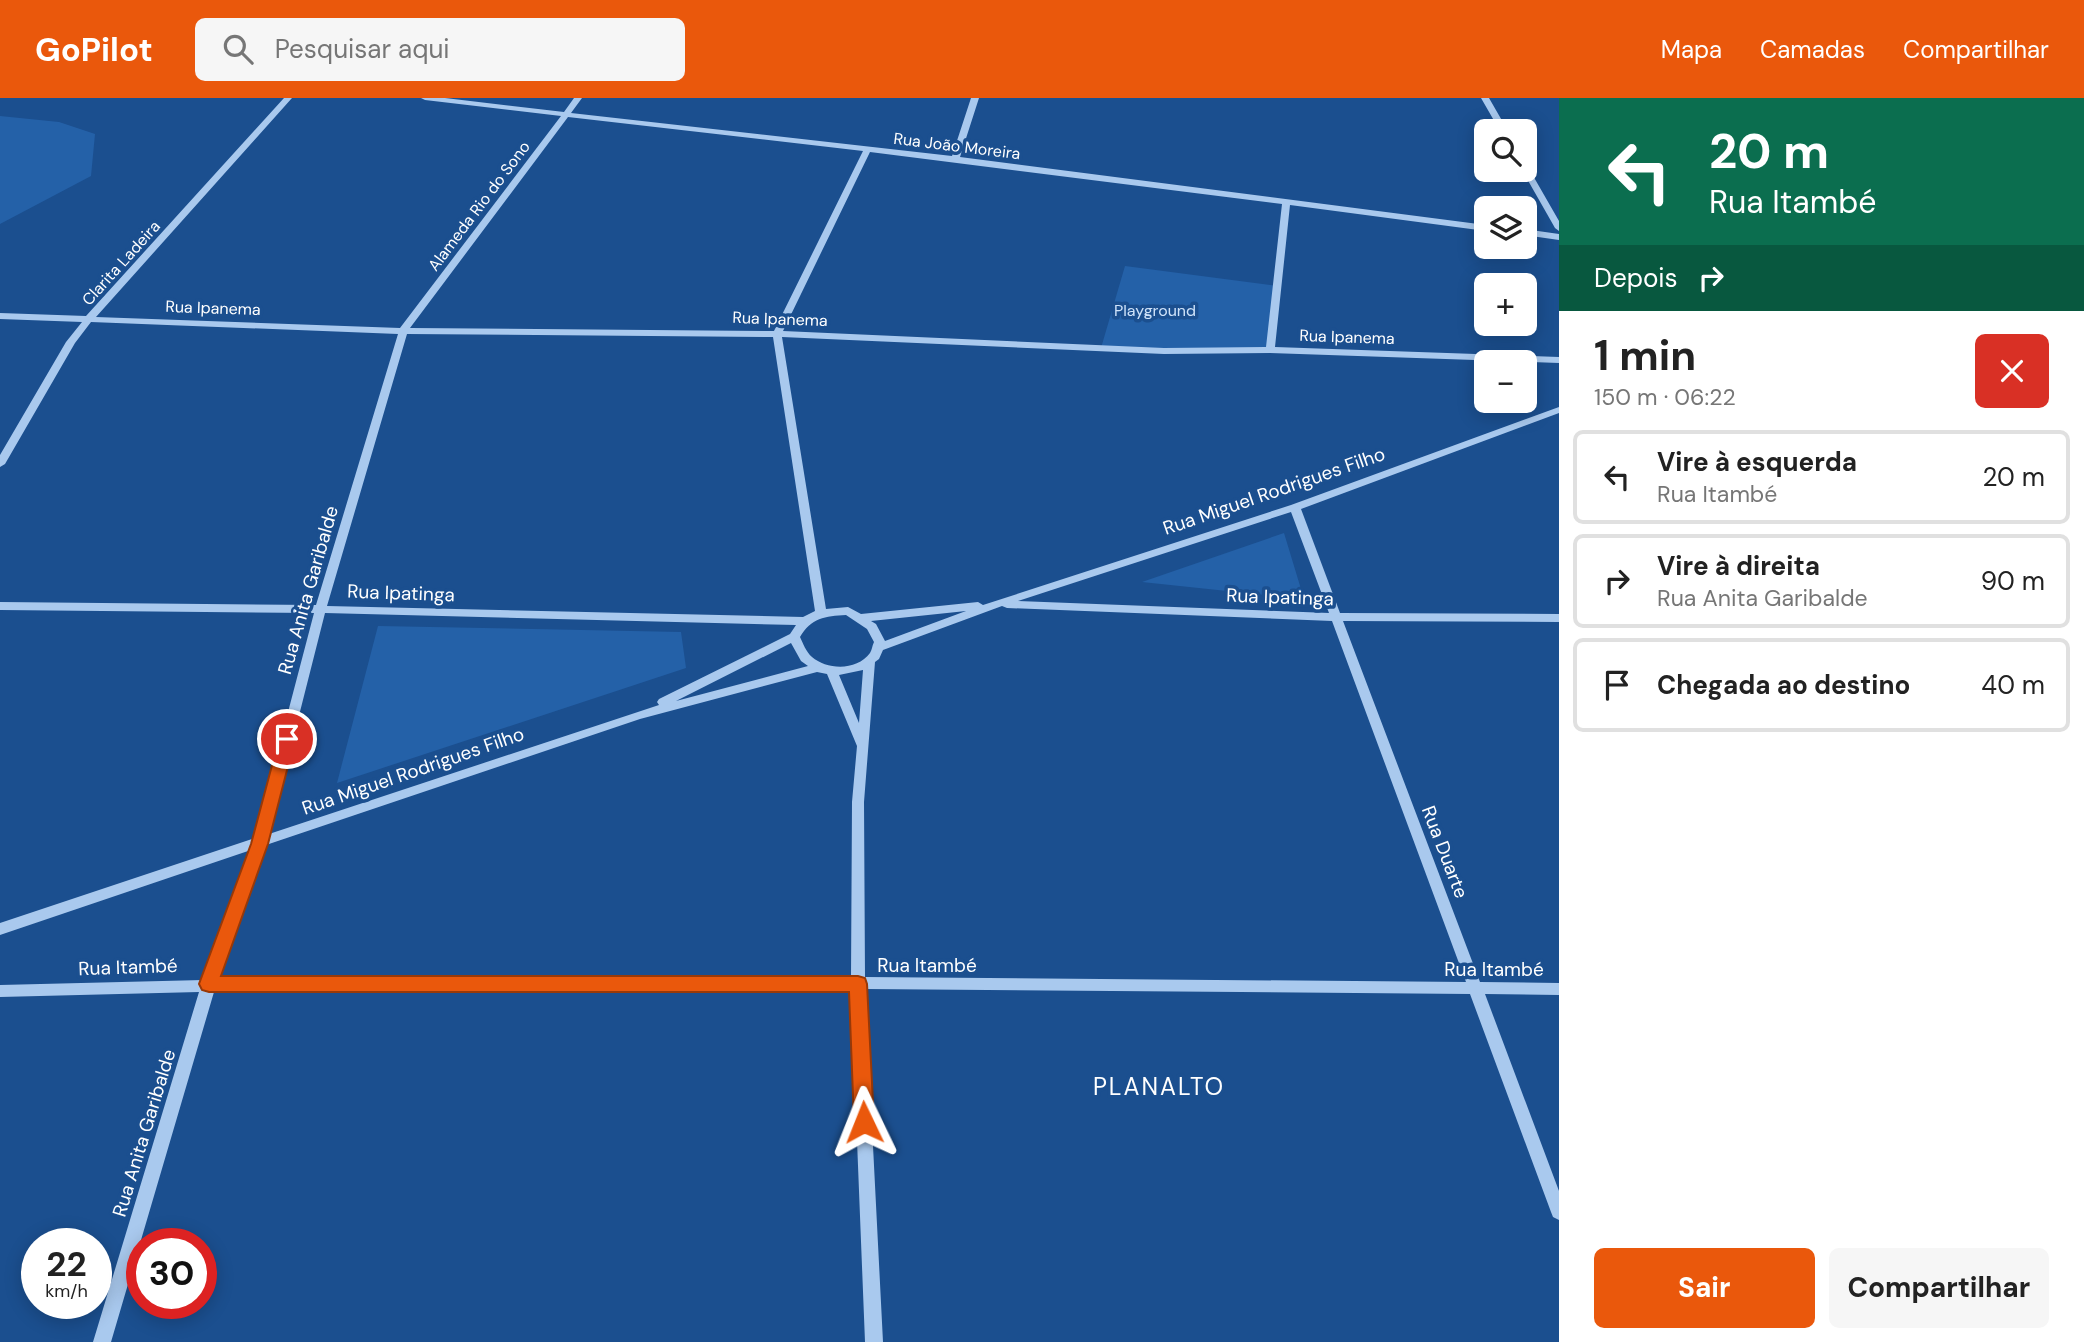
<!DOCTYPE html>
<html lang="pt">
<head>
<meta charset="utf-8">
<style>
  body { margin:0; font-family:"DM Sans",sans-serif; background:#f6f6f6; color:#222; height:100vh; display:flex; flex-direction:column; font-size:26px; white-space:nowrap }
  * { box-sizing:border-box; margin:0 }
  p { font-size:23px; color:#767676 }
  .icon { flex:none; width:38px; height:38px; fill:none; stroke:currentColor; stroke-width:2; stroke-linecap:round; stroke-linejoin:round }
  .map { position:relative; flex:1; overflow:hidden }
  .drawer { display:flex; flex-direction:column; background:#fff; width:525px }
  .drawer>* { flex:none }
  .top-card { background:#0b6e4f; color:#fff; overflow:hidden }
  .tools { position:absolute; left:1474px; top:21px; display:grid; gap:14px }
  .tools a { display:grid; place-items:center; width:63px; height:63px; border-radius:10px; background:#fff; box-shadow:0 4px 18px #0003; font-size:35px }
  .speed { position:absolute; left:21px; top:1130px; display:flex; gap:14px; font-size:35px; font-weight:700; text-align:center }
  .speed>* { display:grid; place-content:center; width:91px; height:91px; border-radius:50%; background:#fff; box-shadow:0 4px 18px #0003; line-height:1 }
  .speed small { font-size:18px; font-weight:400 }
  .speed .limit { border:10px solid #d22; background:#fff; color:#111 }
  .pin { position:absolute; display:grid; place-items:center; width:60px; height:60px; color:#fff; margin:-30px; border:4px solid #fff; border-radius:50%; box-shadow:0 2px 7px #0007 }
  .me { position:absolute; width:77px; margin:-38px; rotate:358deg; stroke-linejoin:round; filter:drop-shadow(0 0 5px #0008) }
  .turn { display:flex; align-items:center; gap:24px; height:147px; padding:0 35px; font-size:32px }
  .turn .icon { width:91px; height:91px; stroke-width:2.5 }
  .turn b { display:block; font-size:49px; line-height:60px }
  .then { display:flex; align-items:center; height:66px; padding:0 35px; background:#0003; gap:14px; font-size:26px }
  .round { display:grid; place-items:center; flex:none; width:74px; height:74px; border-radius:10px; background:#f6f6f6 }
  .headline { display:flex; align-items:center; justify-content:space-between; height:119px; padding:0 35px }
  h1 { font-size:42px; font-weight:700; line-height:52px }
  .primary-button { display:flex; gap:14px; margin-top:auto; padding:14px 35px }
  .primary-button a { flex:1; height:80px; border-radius:10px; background:#ea580c; color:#fff; font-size:28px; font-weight:700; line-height:80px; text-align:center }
  .primary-button a+a { background:#f6f6f6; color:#222 }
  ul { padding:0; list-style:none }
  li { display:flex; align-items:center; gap:21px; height:94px; margin:0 14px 10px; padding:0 21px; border:4px solid #e0e0e0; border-radius:10px }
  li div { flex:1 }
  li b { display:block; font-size:26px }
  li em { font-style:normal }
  header { display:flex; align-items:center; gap:42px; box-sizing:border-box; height:98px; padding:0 35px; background:#ea580c; color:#fff }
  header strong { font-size:33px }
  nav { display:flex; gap:38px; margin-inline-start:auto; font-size:24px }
  .search { width:490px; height:63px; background:#f6f6f6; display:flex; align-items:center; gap:18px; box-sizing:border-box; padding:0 24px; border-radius:10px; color:#767676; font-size:26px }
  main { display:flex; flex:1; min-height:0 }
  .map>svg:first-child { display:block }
  .green { fill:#2461a8 }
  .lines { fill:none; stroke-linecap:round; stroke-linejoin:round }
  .minor { fill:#a9c9ee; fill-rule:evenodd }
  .route { fill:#ea580c; stroke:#983908; stroke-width:2 }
  .labels { text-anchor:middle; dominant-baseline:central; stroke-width:7; stroke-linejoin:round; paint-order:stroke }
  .far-street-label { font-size:16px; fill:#fff; stroke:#1b4f8f }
  .far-park-label { font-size:16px; fill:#cfe3fa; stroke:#1b4f8f }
  .street-label { font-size:19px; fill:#fff; stroke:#1b4f8f }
  .near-neighbourhood-label { font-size:24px; letter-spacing:2px; fill:#fff; stroke:#1b4f8f }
</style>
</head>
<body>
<header>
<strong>GoPilot</strong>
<div class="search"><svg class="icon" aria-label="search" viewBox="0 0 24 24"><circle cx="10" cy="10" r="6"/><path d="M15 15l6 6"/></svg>Pesquisar aqui</div>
<nav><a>Mapa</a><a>Camadas</a><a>Compartilhar</a></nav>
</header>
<main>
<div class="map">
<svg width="1559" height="1244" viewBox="0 0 1559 1244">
  <rect width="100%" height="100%" fill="#1b4f8f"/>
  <path class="green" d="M0,18L59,24L95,36L91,78L0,126Z
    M1125,168L1278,188L1270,252L1101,250Z
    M1284,435L1304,501L1142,484Z
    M378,528L681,534L686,570L337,685Z"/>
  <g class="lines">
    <path class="minor" d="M284,0H292L96,219L400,230L561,18L425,2L421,0H445L564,14L574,0H582L571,15L952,58L971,0H979L960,59L1486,127V133L1290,107L1275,249L1559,259V265L1270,255L1164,256L782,239L826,511L848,509L861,516L978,504L983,507L1291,407L1559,309V315L1301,411L1340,515L1559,516V524L1343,523L1480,884L1559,885V897L1485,896L1559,1093V1122L1553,1119L1551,1114L1470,896L865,891L883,1244H865L851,891L585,890L214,894L111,1244H93L199,894L0,899V887L203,882L251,752L0,837V825L255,740L314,515L0,512V504L316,507L398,236L91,224L75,245L5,366L0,369V357L66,244L82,224L0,221V215L86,218ZM568,19L863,53L774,233L410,230ZM870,54L1282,106L1266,249L1164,250L783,233ZM407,236L773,239L815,513L803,519L327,508ZM1291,414L1329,515L1018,503ZM1002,508L1007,510L1332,523L1466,884L865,879L864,704L875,564L879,561L883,552ZM966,513L885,543L876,526L871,523ZM325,515L796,527L790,536L659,601L657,604L659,607L269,736ZM846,517L867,531L874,544C872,548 872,552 870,555C857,573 827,572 812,559C806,554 803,545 800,539C811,520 825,518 846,517ZM791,545L801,563L808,568L676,603ZM863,572L859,625L839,577ZM817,574L827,576L857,648L852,704L851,879L585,878L218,882L266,747L640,621Z
      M1481,0H1489L1508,33H1500Z
      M1524,67L1528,69L1559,123V133L1555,130L1522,72H1524Z
      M1524,131L1559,136V142L1524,137Z"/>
  </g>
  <path class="route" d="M287,635L295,641L268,746L221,878H858L865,880L867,886L874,1024L871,1030L864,1033L857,1030L854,1024L849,894H209L202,892L199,886L251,746L279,641Z"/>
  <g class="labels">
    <g class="far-street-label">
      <text transform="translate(957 48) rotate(7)">Rua João Moreira</text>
      <text transform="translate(479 108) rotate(-53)">Alameda Rio do Sono</text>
      <text transform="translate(121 165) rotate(-48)">Clarita Ladeira</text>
      <text transform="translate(213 210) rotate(2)">Rua Ipanema</text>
      <text transform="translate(780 221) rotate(2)">Rua Ipanema</text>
      <text transform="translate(1347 239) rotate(2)">Rua Ipanema</text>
    </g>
    <g class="far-park-label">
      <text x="1155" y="212">Playground</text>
    </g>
    <g class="street-label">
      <text transform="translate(1274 393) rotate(-19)">Rua Miguel Rodrigues Filho</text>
      <text transform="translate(308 492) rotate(-74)">Rua Anita Garibalde</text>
      <text transform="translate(401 495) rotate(2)">Rua Ipatinga</text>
      <text transform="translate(1280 499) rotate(2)">Rua Ipatinga</text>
      <text transform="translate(413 673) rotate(-19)">Rua Miguel Rodrigues Filho</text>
      <text transform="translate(1445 754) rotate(69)">Rua Duarte</text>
      <text x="927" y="867">Rua Itambé</text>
      <text transform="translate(128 869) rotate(-2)">Rua Itambé</text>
      <text x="1494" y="871">Rua Itambé</text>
      <text transform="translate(144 1035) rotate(-73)">Rua Anita Garibalde</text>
    </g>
    <g class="near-neighbourhood-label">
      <text x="1159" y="988">PLANALTO</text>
    </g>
  </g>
</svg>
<div class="tools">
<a><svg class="icon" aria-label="search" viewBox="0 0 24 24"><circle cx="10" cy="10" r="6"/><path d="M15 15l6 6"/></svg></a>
<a><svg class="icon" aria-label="layers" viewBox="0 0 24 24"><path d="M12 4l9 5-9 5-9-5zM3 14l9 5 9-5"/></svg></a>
<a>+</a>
<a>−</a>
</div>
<div class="speed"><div>22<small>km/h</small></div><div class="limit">30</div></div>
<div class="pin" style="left:287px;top:641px;background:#d93025"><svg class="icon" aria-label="arrive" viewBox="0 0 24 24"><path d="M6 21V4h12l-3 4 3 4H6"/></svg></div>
<svg class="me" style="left:864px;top:1024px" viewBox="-20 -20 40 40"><path d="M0-17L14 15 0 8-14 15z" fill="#ea580c" stroke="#fff" stroke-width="4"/></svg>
</div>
<section class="drawer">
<div class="top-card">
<div class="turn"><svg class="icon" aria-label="left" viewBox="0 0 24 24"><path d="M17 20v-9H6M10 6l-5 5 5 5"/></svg><div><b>20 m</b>Rua Itambé</div></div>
<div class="then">Depois<svg class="icon" aria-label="right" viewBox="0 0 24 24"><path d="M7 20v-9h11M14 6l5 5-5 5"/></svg></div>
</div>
<div class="headline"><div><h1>1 min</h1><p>150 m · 06:22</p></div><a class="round" style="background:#d93025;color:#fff"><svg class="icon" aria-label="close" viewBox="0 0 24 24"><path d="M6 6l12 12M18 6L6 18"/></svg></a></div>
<ul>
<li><svg class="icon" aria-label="left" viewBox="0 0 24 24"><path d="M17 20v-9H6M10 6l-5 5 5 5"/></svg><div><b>Vire à esquerda</b><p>Rua Itambé</p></div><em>20 m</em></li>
<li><svg class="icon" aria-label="right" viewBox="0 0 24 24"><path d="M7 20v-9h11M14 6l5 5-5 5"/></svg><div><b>Vire à direita</b><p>Rua Anita Garibalde</p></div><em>90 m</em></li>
<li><svg class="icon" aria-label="arrive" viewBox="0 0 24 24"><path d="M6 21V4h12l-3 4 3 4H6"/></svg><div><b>Chegada ao destino</b></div><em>40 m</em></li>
</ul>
<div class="primary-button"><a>Sair</a><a>Compartilhar</a></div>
</section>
</main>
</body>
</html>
